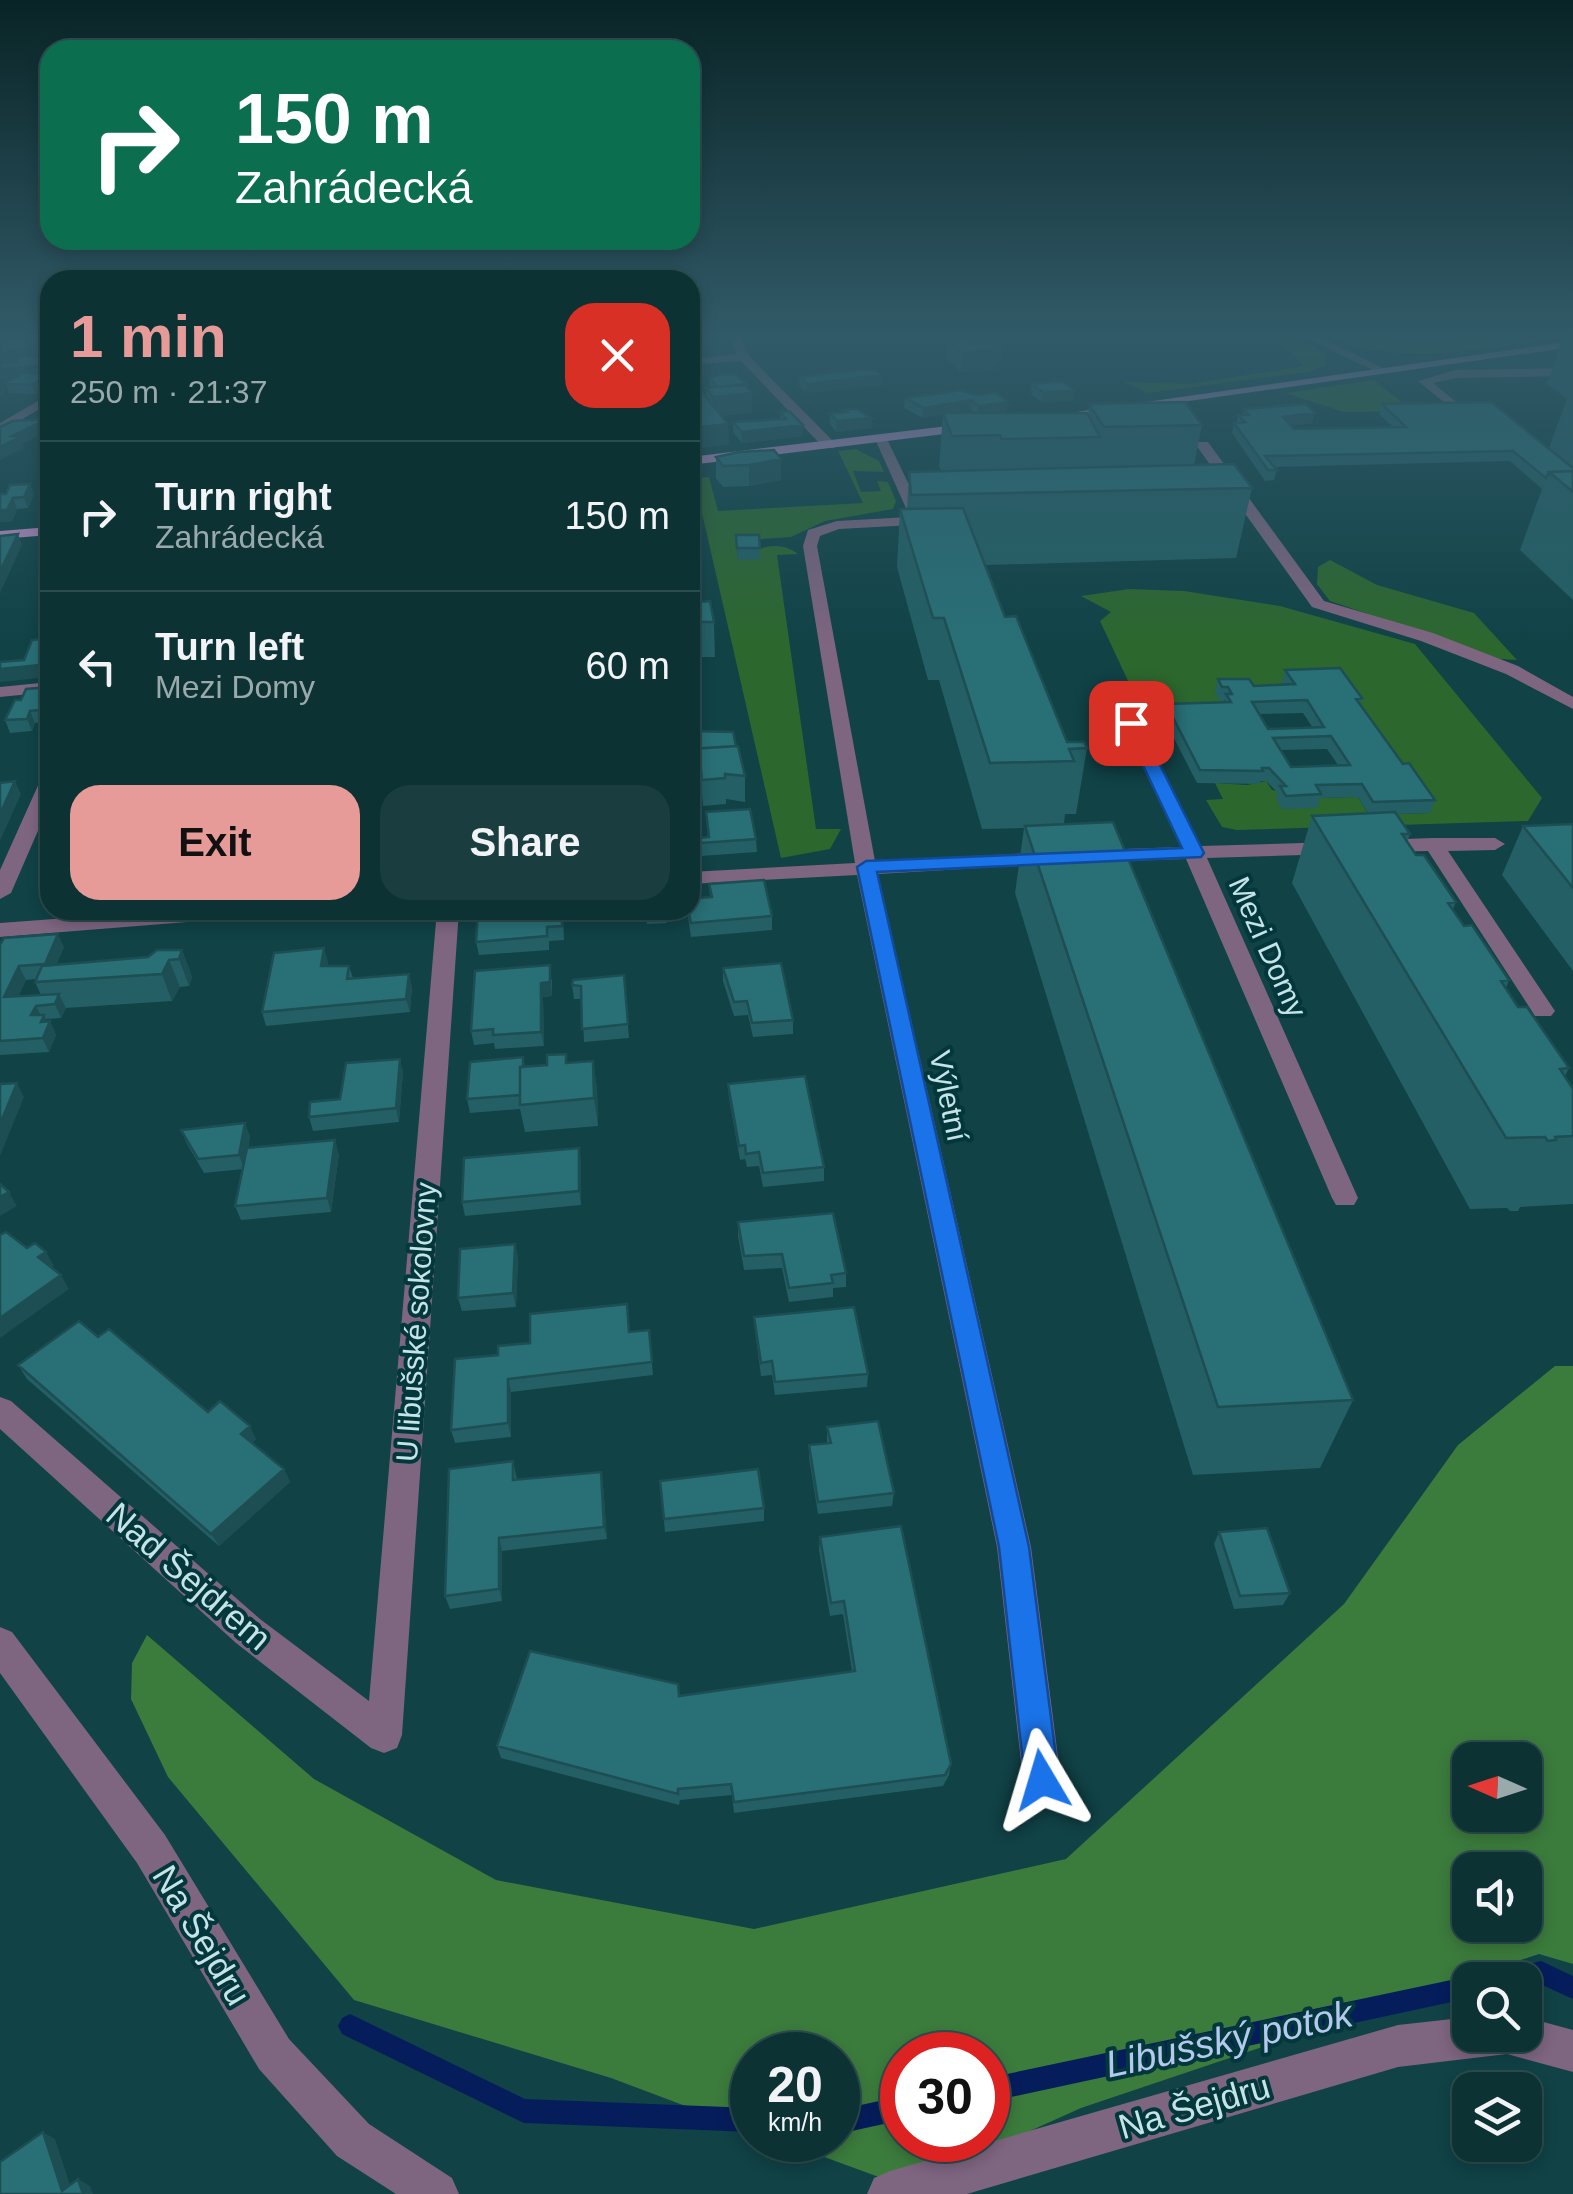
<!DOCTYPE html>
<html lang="en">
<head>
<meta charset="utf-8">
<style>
  body { margin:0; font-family:Arial,sans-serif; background:#1a3e40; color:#f1f3f6; height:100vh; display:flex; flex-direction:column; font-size:38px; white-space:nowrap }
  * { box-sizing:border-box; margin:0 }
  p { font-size:32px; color:#9aaaac }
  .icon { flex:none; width:55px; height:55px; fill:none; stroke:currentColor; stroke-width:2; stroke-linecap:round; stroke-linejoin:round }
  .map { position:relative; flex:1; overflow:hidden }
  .sheet { position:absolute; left:40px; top:270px; width:660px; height:650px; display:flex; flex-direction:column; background:#0c3234; border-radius:30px; box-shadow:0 5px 15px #0003,0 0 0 2px #2c4d4f }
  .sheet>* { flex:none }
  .hud { position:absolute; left:40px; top:40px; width:660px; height:210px; border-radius:30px; box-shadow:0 5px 15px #0003,0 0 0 2px #2c4d4f; background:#0b6e4f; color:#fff; overflow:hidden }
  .needle { width:65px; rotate:273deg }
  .controls { position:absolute; left:1452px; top:1742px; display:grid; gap:20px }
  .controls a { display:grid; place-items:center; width:90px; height:90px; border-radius:20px; background:#0c3234; box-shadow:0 5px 15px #0003,0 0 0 2px #2c4d4f; font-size:50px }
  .speed { position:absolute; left:730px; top:2032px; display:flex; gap:20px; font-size:50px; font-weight:700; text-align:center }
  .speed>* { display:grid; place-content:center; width:130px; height:130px; border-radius:50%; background:#0c3234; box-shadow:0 5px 15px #0003,0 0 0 2px #2c4d4f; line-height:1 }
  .speed small { font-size:25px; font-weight:400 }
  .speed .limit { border:15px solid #d22; background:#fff; color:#111 }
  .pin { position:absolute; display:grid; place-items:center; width:85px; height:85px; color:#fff; margin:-42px; border-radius:20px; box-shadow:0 5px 15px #0006 }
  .me { position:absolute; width:110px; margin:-55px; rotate:353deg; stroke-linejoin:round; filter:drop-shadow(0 0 8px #0008) }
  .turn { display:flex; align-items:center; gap:35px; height:210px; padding:0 30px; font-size:45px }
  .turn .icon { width:130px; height:130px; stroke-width:2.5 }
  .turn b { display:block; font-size:70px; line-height:85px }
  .round { display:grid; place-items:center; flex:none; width:105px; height:105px; border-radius:30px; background:#1a3e40 }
  .overview { display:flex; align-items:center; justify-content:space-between; height:170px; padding:0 30px }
  h1 { font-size:60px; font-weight:800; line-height:75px; color:#e69b98 }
  .action { display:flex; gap:20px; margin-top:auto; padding:20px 30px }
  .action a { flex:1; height:115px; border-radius:30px; background:#e69b98; color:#111; font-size:40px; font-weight:800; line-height:115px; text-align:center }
  .action a+a { background:#1a3e40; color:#f1f3f6 }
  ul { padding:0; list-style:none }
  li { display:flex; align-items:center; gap:30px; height:150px; padding:0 30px; border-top:2px solid #2c4d4f }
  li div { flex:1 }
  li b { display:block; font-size:38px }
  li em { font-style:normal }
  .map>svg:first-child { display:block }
  .green { fill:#2c672e }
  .forest { fill:#3b7b3c; fill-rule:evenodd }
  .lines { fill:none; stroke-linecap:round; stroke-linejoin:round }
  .stream { fill:#061d5c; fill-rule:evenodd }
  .minor { fill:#7e6580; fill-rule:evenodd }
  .major { fill:#c08dc5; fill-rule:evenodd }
  .wall { fill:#235f65; fill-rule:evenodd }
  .shaded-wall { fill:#1d4e53 }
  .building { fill:#296f76; stroke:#1d4e53; stroke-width:2.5; fill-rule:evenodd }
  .route { fill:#1a73e8; stroke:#114b97; stroke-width:2.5 }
  .labels { text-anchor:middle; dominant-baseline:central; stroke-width:8; stroke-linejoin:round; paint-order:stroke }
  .street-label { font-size:30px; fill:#c6e4e7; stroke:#02373c }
  .near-street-label { font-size:35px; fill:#c6e4e7; stroke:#02373c }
  .near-water-label { font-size:38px; font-style:italic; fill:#b5c9ef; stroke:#02373c }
</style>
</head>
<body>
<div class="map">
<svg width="1573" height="2194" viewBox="0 0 1573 2194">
  <rect width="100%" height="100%" fill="#104246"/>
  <path class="green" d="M1270,338C1292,338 1310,342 1327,356L1326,365L1309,372L1148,393L1124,382L1190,384L1304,366L1276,338Z
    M1334,338H1561C1482,347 1410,368 1334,338Z
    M1374,380L1413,411L1344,412L1285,393Z
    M856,449L879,461L884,472L853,471L861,492L881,491L877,481L888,482L896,501L893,509L825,521L791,537L736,541L738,559C757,548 778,539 798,554L777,555L816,829H841L830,849L781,858L694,478L709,477L718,511L863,503L838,451Z
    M1330,560L1377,585L1474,613L1517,660L1500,659L1330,601L1317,584L1318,567Z
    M1129,589L1184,591L1280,606L1415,644L1542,798L1528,821L1237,830L1222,827L1206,800L1223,799L1215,783L1247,785L1266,781L1272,790L1312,798L1358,797L1369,815L1429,813L1283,682L1291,697L1216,692L1229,706H1177L1136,698L1100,621L1111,612L1081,596Z"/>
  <path class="forest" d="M1555,1366H1573V1964L1539,1954L1081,2108L906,2187L778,2140H838V2055H752V2131L611,2078L354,2000L168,1777L131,1699L132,1663L147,1635L314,1779L496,1880L754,1929L1066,1859L1344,1604L1458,1445ZM1470,1760H1525V1815H1470ZM1470,1870H1525V1925H1470ZM902,2055H988V2140H902Z"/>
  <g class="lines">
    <path class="stream" d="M1541,1961L1573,1976V1999L1540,1984L1525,1987V1980H1494L1497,1972Z
      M1470,1976L1478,1980H1470V1998L988,2102V2078Z
      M350,2014L525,2099L752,2108V2132L524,2123L342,2034L338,2026L342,2018Z
      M902,2096V2120L838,2134V2110Z"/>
    <path class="minor" d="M50,338V343L0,347V341Z
      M730,338H741L749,356L834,442V448H824L741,361L690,365V359L737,354Z
      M1306,338H1321L1387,370L1377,372Z
      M1573,368V376L1456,378L1433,383L1466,410L1462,417L1418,381L1456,370Z
      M50,394V403L0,432V423Z
      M881,435L887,439L924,516L938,520L931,524L839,529L820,536L817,546L875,861L1050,852L1060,858L1050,864L878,874L1031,1547L1061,1780L1055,1793L1042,1799L1029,1793L1023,1780L997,1547L857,875L690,884V872L855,863L803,546L808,530L837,521L910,517L875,439Z
      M1198,442H1208L1324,601L1433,633L1518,666L1573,697V709L1506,674L1421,641L1312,607L1196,445Z
      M50,682V692L0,697V687Z
      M1131,718L1140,723L1201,846L1335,842L1345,848L1335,854L1207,858L1358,1198L1354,1205H1336L1332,1198L1186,859L1095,862L1085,856L1095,850L1181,847L1122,723Z
      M50,775V803L11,893L0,899V870L40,781Z
      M1433,838H1495L1505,844L1495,850L1448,851L1555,1011L1551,1016H1535L1428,851L1375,852L1365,846L1375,840Z
      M176,910H273L262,916L0,937V923Z
      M437,910H459L402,1735L397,1748L384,1753L371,1748L236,1643L0,1429V1397L11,1401L260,1619L369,1701Z
      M0,1627L12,1632L165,1835L289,2039L369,2124L452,2178L459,2194H396L337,2156L259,2069L137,1863L0,1673Z
      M1470,2017V2035H1525V2017L1573,2030V2072L1507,2054L1398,2067L967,2194H867L874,2178L890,2171L1398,2025Z"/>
    <path class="major" d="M1573,341V347L1047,421L1041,417Z
      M973,423L979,427L977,430L690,465V457Z
      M50,527V535L0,539V531Z"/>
  </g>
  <path class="wall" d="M0,338H4V340L39,338L42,347L39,355L37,356H50V385L35,394L9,393L5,383L14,378L0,379Z
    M696,338H712L713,345H696Z
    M947,338L1003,345L1001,364L996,365V369L961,372L946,357Z
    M1563,338H1573V600L1520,550L1542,489L1510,461L1274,467L1277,470L1274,480L1265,481L1232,433L1234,423H1237L1238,415H1243L1244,409L1312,423L1291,426L1294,429L1393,427L1379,414L1382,404L1549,448L1567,399L1547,384Z
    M800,377L881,385L806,393L799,386Z
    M709,378L747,387L752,393V412L721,416L728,424L729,444L701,448L690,433V387L706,397V388H710Z
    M1032,384L1073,400L1043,403L1031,394Z
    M960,390L1007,412L1000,413L1088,415L1089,404L1202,425L1194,465L1252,488L1236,558L985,565L1005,617L1067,742L1087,748L1076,814H1065L1064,824L1353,1400L1320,1468L1193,1475L1015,893L1024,828L982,829L939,680H928L897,567L900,509H907L909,472L941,471L939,466L943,414L923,418L904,408L905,398L944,393ZM971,410L975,413H951Z
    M844,410L872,418V428L836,432L830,424V414L844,412Z
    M780,412L803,425V436L742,443L733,432V422L780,419Z
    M739,452L781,480L749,486L723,487L716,478V457Z
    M30,484L34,495L28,508L17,509L12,521L0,522V494H6Z
    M736,535L760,548V559L738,560Z
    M690,603L714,622L715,657H690Z
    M1285,670L1362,698L1360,705L1403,764L1435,800L1430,813L1397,814L1410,834L1407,842L1416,855L1456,902L1453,909L1464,926L1509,980L1506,988L1518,1007L1569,1068L1565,1076L1573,1089V1204L1520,1207L1518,1211H1510L1507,1208L1470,1209L1292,883L1312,816L1368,813L1358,797L1320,798L1317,808L1282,809L1276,799L1278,793L1266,781H1261L1260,784L1197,783L1163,717L1166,704L1224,703L1225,700H1219L1215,692L1218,679L1254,686L1284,685L1282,682ZM1303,713L1313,728L1268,729L1259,714ZM1327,749L1338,765L1291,767L1281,750Z
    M50,687V722L35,723L32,731L10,733L5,720L21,700Z
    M690,731L745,776V802L726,799V804L703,806L702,794H690Z
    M706,812L756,839L757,852L701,856L700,838L708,837Z
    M1573,824V971L1502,875L1523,826Z
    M709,884L772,916V930L691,937L687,910H690L710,897Z
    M646,910H666L667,923L647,924Z
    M563,916L564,940L549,941V950L479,955L476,942Z
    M0,945L64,947L56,965L148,957L182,950L192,977L189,986L180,987L172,1001L66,1008L61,1018L46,1019L47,1021H50L56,1035L49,1052L0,1055ZM36,979L35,982L41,995L18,997L26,980Z
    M328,962L327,966H349L353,978L412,987L410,1012L266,1026L262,1012Z
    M723,968L793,1020V1034L753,1037L748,1015L734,1016L723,981Z
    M624,975L629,1038L584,1042L582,999H574L572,985Z
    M552,979V996L543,997L544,1046L495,1049L494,1043L474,1045L471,1031Z
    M523,1057L525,1067L593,1061L597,1089L598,1126L525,1132L520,1109L470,1113L467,1099Z
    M403,1072L399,1122L313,1131L309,1117Z
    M728,1084L824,1167V1181L763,1187L759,1166L747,1167L745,1159L740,1160L729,1098Z
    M245,1123L250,1137L248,1148L339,1154L331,1212L241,1220L235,1206L243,1169L204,1173L187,1144L181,1130Z
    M579,1148L581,1162V1205L465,1216L462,1202Z
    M738,1222L846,1273V1287L833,1288V1297L789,1302L782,1268L744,1270L738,1236Z
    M515,1244L518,1258L516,1307L462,1311L458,1298Z
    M754,1317L868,1374L867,1387L775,1395L772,1375L761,1376L755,1331Z
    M649,1330L653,1375L511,1392V1437L455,1443L451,1430L498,1355Z
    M18,1365L208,1412L256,1439L252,1443L284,1469L290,1482L219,1546L27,1379Z
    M827,1427L894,1493L892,1506L818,1514L809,1458V1445L827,1443Z
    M513,1461L517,1480L603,1485L607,1539L502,1551V1601L450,1609L445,1596Z
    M660,1481L764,1508V1521L665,1532Z
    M1219,1532L1290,1593L1283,1605L1234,1609L1214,1544Z
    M820,1537L951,1764L949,1775L943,1786L734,1813L732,1795L680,1800L679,1805L501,1758L497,1746L679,1696L852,1671L843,1614L830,1616L819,1550Z"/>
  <path class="shaded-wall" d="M0,338H4L8,349L39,338L42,347L39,355L0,364Z
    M1003,345L1001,364L996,365V369L961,372L962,353Z
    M50,357V385L35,394L32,385L47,375L0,379V369Z
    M881,375V385L806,393L807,384Z
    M2,382L5,392L4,397L0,398Z
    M747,385V393H752V412L713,417V397Z
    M1074,390L1073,400L1043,403L1044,393Z
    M972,400L971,410L923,418L924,408Z
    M1008,402L1007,412L978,416L979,406Z
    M1315,413L1312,423L1281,427L1283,417Z
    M872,418V428L836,432L837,421Z
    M48,419L50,430L22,444L24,448L0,460V447L12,436Z
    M728,424L729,444L701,448L700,427Z
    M803,425V436L742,443V432Z
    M781,459V480L749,486V465Z
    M30,484L34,495L28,508L24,497Z
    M13,498L17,509L12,521L0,522V510Z
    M18,534L22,545L0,593V571Z
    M50,664V677L0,682V669Z
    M30,711L35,723L32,731L27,719Z
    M15,781L21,794L0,841V814Z
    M58,934L64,947L51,977L45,964Z
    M324,948L328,962L325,980L321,966Z
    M182,950L192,977L189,986L179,959Z
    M169,960L180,987L172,1001L162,974Z
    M550,965L552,996L543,997L544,1046L541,1032V983Z
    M19,966L26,980L11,1011L4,997Z
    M409,974L412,987L410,1012L406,999Z
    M59,994L66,1008L61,1018L55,1004Z
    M36,1006L42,1018L44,1015L48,1024L50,1021L56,1035L49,1052L31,1015Z
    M400,1059L403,1072L399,1122L396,1108Z
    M593,1061L597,1089L598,1126L594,1098Z
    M17,1083L24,1097L0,1156V1124Z
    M245,1123L250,1137L244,1169L239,1155Z
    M335,1140L339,1154L331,1212L327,1198Z
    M579,1148L581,1162V1205L579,1191Z
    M9,1192L17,1206L0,1216V1197Z
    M515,1244L518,1258L516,1307L513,1293Z
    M46,1252L54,1266L46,1271L38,1257Z
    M61,1275L69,1289L0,1338V1318Z
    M508,1379L511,1392V1437L508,1423Z
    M250,1426L256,1439L247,1447L241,1434Z
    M284,1469L290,1482L219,1546L211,1534Z
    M601,1472L603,1485L607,1539L604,1527Z
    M499,1538L502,1551V1601L499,1589Z
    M43,2132L55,2139L73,2194L62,2191Z
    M78,2179L90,2186L93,2194H83Z"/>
  <path class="building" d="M39,338L36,346L0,354L4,340Z
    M947,338H970L973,341L1003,345L995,347L998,350L962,353Z
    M18,356H50V357L47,365L0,369V363L16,362Z
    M861,370H876L881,375L807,384L800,377Z
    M23,373L49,374L32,385L5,383Z
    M722,374L737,375L747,385L718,387L709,378Z
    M1062,381L1074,390L1044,393L1032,384Z
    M744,384L752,393L713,397L706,388Z
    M697,386L728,424L700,427L690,414V387Z
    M960,390L978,395L996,393L1008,402L979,406L972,400L924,408L905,398L944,393Z
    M1185,402L1202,425L1104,427L1089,404Z
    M1491,402L1573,468V471L1549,472L1546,478L1513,451L1265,456L1277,470H1268L1234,423L1245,422L1238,415H1249L1244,409L1306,404L1315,413L1283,417L1294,429L1406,427L1382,404Z
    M856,409L872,418L837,421L830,414L847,412L844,410Z
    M789,411L803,425L742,432L733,422L786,419L780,412Z
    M943,413H1087L1100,437L1002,439L1000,435L952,436Z
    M48,419L12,436L20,437L0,447V427L13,421Z
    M774,450L781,459L749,465L723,466L716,457L739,452Z
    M1234,464L1252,488L911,495L909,472Z
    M1573,471V492L1549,472Z
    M30,484L24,497L13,498L7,510H0V494H6L10,485Z
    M963,508L1005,617L1016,616L1067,742H1084L1087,748L1069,749L1074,761L990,763L944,618H933L900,509Z
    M18,534L0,571V536Z
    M736,535H759L760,548H737Z
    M710,601L714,622H690V603Z
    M50,638V664L0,669V662L24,660L32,640Z
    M1340,668L1362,698L1356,699L1403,764L1409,763L1435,800L1373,802L1362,784L1316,785L1321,794L1286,796L1280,786H1286L1269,768H1262L1263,771L1200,770L1166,704L1231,702L1226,694H1232L1228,687H1222L1218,679H1249L1254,686L1295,684L1285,670ZM1307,700L1324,727L1268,729L1252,702ZM1331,736L1350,765L1291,767L1273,738Z
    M50,687V704L48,709L30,711L27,719L5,720L15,700H21L26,689Z
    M690,731L733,732L736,746L690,749Z
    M738,746L745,776L725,774V778L702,780L701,769H690V749Z
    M15,781L0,814V783Z
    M750,809L756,839L701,843L700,838L709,837L706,812Z
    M1395,812L1410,834H1402L1416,855H1424L1456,902L1448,903L1464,926L1472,925L1509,980L1501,981L1518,1007H1527L1569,1068L1560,1069L1573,1089V1136L1555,1137L1556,1140L1548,1141L1545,1137L1506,1138L1312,816Z
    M1113,822L1353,1400L1218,1407L1025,826Z
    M1573,824V888L1523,826Z
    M764,880L772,916L691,923L688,910H690V899L712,897L709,884Z
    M478,910H562V926L547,927V936L476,942Z
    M58,934L45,964L19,966L4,997L59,994L55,1004L36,1006L31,1015H44L41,1022L50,1021L43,1038L0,1041V945L4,938Z
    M324,948L321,966H349L347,979L409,974L406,999L262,1012L274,953Z
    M157,950H182L179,959L169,960L162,974L35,982L42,966L148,957Z
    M781,963L793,1020L752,1023L747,1001L734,1002L723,968Z
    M550,965V982L541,983V1032L493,1035V1029L471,1031L475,971Z
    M624,975L628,1024L582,1029L581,986L572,985L573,980Z
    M566,1054V1063L593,1061L594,1098L520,1105V1067L547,1065V1055Z
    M523,1057V1067H520V1095L467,1099L470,1062Z
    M400,1059L396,1108L309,1117L310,1102L340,1099L346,1063Z
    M805,1076L824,1167L763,1173L759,1152L746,1154L745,1145L739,1146L728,1084Z
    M17,1083L0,1124V1084Z
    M245,1123L239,1155L198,1159L181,1130Z
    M335,1140L327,1198L235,1206L247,1148Z
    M579,1148V1191L462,1202L464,1158Z
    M0,1184L9,1192L0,1197Z
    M833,1213L846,1273L831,1275L833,1283L789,1288L782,1254L744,1256L738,1222Z
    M6,1232L27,1248L35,1243L46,1252L38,1257L61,1275L0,1318V1235Z
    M515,1244L513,1293L458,1298L460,1249Z
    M627,1304L629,1332L649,1330L652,1362L508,1379V1423L451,1430L455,1359L498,1355V1346L530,1343V1314Z
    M854,1307L868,1374L775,1382L772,1361L761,1363L754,1317Z
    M79,1321L98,1337L109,1329L208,1412L220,1401L250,1426L241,1434L284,1469L211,1534L18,1365Z
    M878,1421L894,1493L818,1502L809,1445L831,1443L827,1427Z
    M513,1461V1480L601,1472L604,1527L499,1538V1589L445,1596L449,1469Z
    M758,1469L764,1508L664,1519L660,1481Z
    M901,1526L951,1764L945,1775L734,1802L731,1784L678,1789V1794L497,1746L530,1651L678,1684L679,1696L855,1671L844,1601L831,1603L820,1537Z
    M1267,1528L1290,1593L1240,1596L1219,1532Z
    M43,2132L62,2191L78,2179L83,2194H0V2162Z"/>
  <linearGradient id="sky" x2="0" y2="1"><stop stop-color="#092426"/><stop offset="0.52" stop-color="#315a68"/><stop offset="1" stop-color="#315a68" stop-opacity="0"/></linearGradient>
  <rect width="1573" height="645" fill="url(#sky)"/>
  <path class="route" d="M1131,718L1139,723L1204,853L1201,857L877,872L1029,1547L1059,1780L1054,1792L1042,1797L1030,1792L1025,1780L999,1547L857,867L866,861L1182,848L1123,723Z"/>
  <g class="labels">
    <g class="street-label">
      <text transform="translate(1268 947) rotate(66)">Mezi Domy</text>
      <text transform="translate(949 1096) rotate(78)">Výletní</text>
      <text transform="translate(416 1322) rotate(-86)">U libušské sokolovny</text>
    </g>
    <g class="near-street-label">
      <text transform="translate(189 1576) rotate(41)">Nad Šejdrem</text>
      <text transform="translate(202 1935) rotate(59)">Na Šejdru</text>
      <text transform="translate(1194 2106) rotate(-16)">Na Šejdru</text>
    </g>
    <g class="near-water-label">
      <text transform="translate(1229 2039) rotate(-12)">Libušský potok</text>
    </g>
  </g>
</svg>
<div class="controls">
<a><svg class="needle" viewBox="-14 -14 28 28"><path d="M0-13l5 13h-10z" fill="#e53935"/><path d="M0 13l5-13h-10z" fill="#9aaaac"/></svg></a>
<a><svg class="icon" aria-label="sound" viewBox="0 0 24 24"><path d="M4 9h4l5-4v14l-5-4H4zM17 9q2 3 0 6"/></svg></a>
<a><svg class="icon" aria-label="search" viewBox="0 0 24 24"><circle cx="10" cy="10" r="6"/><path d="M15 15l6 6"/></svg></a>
<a><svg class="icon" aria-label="layers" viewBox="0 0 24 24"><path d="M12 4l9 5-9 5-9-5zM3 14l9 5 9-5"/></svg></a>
</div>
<div class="speed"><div>20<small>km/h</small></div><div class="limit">30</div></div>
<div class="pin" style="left:1131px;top:723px;background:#d93025"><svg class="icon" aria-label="arrive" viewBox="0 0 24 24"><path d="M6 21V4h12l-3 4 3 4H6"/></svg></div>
<svg class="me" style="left:1042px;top:1780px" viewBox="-20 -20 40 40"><path d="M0-17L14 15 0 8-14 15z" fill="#1a73e8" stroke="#fff" stroke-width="4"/></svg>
<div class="hud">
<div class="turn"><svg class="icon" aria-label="right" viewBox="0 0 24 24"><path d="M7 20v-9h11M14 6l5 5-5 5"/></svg><div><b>150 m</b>Zahrádecká</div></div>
</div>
<section class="sheet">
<div class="overview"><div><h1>1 min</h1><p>250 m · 21:37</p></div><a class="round" style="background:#d93025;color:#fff"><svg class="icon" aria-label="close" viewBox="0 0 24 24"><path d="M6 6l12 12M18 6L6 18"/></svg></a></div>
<ul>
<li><svg class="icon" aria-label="right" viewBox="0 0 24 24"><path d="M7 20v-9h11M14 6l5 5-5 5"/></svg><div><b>Turn right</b><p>Zahrádecká</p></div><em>150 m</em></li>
<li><svg class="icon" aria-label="left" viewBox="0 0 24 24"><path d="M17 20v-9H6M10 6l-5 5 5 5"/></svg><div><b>Turn left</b><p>Mezi Domy</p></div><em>60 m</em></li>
</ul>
<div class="action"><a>Exit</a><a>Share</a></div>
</section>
</div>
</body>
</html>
